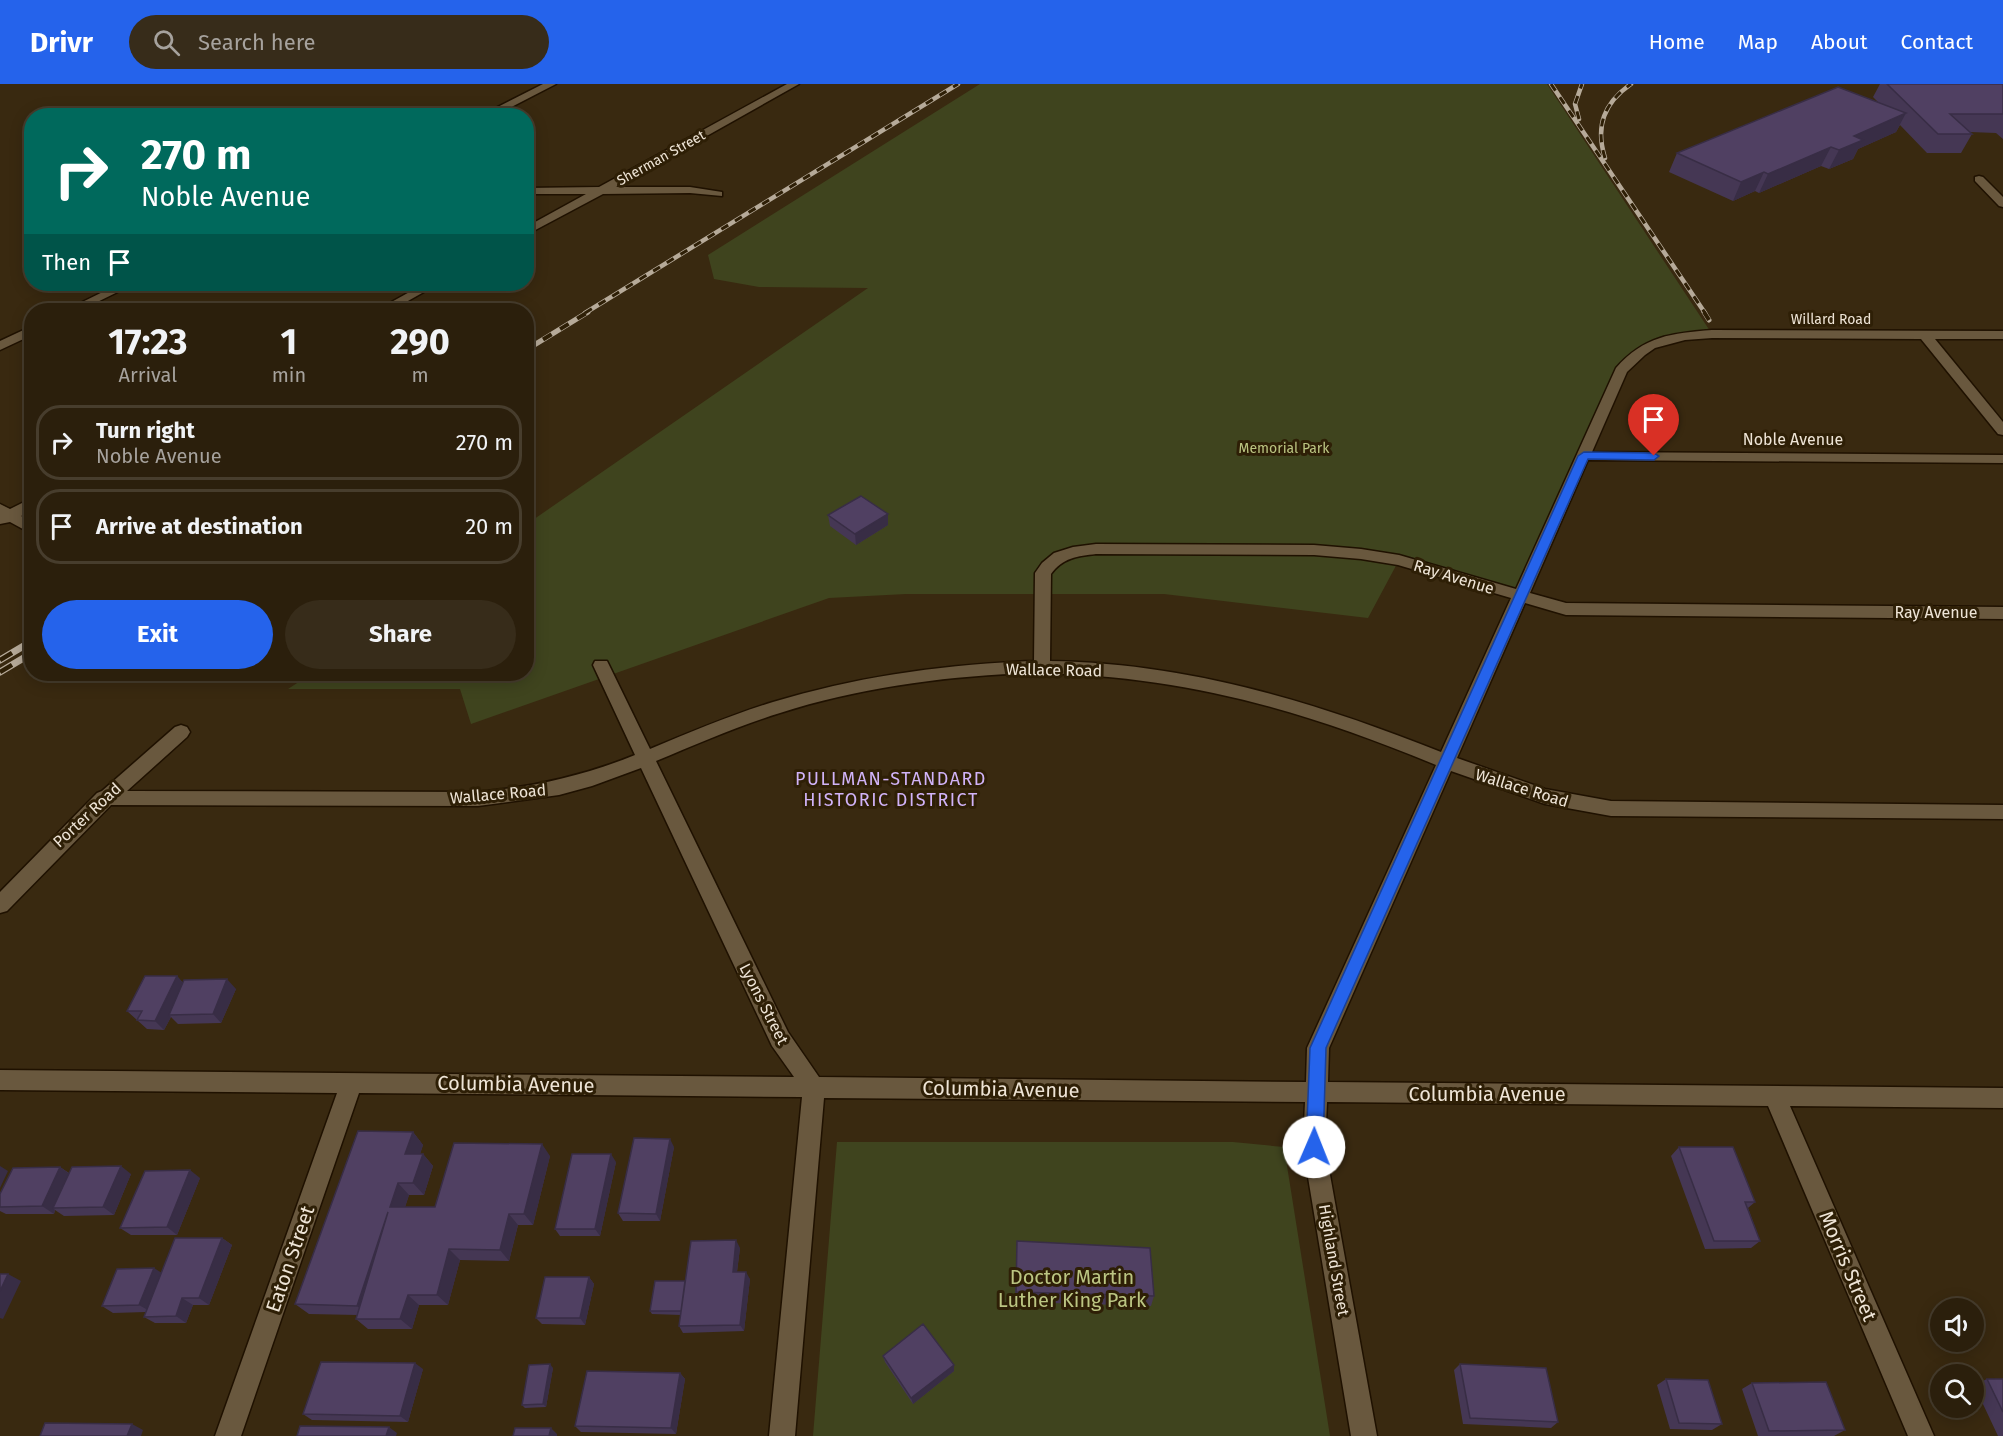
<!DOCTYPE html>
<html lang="en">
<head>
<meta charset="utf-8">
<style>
  body { margin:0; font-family:"Fira Sans",sans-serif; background:#372c1a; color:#f1f3f6; height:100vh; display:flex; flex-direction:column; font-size:22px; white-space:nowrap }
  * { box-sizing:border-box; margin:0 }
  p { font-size:20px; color:#a6a29d }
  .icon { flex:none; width:33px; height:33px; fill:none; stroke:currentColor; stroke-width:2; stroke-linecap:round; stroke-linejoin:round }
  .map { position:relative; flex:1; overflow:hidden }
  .sheet { position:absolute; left:24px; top:219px; width:510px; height:378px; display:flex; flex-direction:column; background:#2b1f0c; border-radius:24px; box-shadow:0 3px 15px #0003,0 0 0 2px #473d2d }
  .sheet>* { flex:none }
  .banner { position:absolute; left:24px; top:24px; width:510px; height:183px; border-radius:24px; box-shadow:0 3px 15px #0003,0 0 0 2px #473d2d; background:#00695c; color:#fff; overflow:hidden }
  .tools { position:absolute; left:1930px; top:1214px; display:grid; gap:12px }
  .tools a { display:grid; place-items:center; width:54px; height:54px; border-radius:50%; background:#2b1f0c; box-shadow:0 3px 15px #0003,0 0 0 2px #473d2d; font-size:30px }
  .pin { position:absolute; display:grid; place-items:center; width:51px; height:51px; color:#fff; margin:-62px -26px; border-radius:50% 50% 50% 0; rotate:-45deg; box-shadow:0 0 6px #0007 }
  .pin .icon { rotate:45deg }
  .me { position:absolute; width:66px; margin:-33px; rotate:1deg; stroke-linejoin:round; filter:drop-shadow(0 0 4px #0008) }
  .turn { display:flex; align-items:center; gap:21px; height:126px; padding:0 18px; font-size:27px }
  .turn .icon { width:78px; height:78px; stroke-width:2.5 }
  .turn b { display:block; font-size:42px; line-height:51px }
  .then { display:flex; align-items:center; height:57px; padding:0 18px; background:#0003; gap:12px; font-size:22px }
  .eta { display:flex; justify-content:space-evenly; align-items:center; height:102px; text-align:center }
  .eta b { font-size:36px; font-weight:700; line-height:42px }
  .primary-button { display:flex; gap:12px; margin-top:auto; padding:12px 18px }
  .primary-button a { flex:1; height:69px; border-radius:36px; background:#2563eb; color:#fff; font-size:24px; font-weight:700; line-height:69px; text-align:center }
  .primary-button a+a { background:#372c1a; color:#f1f3f6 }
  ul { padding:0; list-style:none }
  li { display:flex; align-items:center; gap:18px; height:75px; margin:0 12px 9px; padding:0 6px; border:3px solid #473d2d; border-radius:24px }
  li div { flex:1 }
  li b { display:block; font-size:22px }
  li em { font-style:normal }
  header { display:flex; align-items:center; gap:36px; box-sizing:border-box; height:84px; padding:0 30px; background:#2563eb; color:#fff }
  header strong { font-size:28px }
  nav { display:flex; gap:33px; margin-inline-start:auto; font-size:21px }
  .search { width:420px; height:54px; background:#372c1a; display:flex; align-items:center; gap:15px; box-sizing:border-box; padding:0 21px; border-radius:33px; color:#a6a29d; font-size:22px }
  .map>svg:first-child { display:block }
  .green { fill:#3f441e }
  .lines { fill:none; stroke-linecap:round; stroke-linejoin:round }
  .minor-casing { stroke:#1f1100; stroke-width:3 }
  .minor { fill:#69583e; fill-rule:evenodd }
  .rail-far2-casing { stroke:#b6aa99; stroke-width:4.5 }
  .rail-far1-casing { stroke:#b6aa99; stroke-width:5 }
  .rail-casing { stroke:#b6aa99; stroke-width:7 }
  .rail-far2 { stroke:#2e1f06; stroke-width:3; stroke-dasharray:8; stroke-linecap:butt }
  .rail-far1 { stroke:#2e1f06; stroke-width:4; stroke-dasharray:10; stroke-linecap:butt }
  .rail { stroke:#2e1f06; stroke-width:4.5; stroke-dasharray:14; stroke-linecap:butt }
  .wall { fill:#453754 }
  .shaded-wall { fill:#382d45 }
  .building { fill:#504062; stroke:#382d45; stroke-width:1.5 }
  .route { fill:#2563eb; stroke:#184099; stroke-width:1.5 }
  .labels { text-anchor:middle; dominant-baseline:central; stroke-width:6; stroke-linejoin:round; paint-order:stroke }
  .far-street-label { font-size:14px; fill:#eee4d6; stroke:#2e1f06 }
  .far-park-label { font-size:14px; fill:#bbc582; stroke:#2e1f06 }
  .street-label { font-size:16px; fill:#eee4d6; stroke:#2e1f06 }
  .neighbourhood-label { font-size:18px; letter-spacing:1.5px; fill:#d1b3f8; stroke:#2e1f06 }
  .near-street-label { font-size:20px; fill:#eee4d6; stroke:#2e1f06 }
  .near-park-label { font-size:20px; fill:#bbc582; stroke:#2e1f06 }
</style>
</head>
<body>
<header>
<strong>Drivr</strong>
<div class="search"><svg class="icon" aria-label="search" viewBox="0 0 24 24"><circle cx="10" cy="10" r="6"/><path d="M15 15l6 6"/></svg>Search here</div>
<nav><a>Home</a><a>Map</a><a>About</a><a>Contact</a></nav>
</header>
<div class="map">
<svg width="2003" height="1352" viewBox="0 0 2003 1352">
  <rect width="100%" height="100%" fill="#392910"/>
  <path class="green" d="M980,0H1547L1712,250L1684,252L1632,273L1520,513L1399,476L1368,534L1164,510H906L829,514L471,640L460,605H288L311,590H526L527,440L868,204L759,203L714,195L708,171Z
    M837,1058H1233L1284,1063L1330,1352H813Z"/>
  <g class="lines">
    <defs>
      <path id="minor" d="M543,0H556L494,32H480Z
        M787,0H799L616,103H690L722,108V112L690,109L603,110L526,151V143L586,110H526V104L599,103Z
        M1979,92L1983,93L2003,113V123L1999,122L1975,97V93Z
        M119,200H134L81,226H66Z
        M424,200H438L392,226H377Z
        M32,242V251L0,266V257Z
        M1712,246L2003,247V255H1935L2003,338V351L1998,350L1921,255L1712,254L1685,256L1655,264L1645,271L1627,288L1592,368L2003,371V379L1588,376L1530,509L1566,519L2003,523V535L1566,531L1525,519L1457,674L1545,705L1611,717L2003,721V735L1611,732L1545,720L1451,687L1329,964L1328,998L2003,1004V1024L1790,1022L1934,1352H1908L1768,1022L1327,1018L1325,1063L1377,1352H1351L1303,1063L1305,1018L824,1014L795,1352H769L802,1013L359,1009L241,1352H215L337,1009L0,1006V986L794,993L772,962L641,684L592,702L559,711L478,722L111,721L7,827L0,829V808L97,709L102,707L175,643L181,641L187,643L190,648L187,653L127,707L478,708C534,703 583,692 635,671L593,581L595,577H607L609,581L650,665C691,648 731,631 773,618C858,592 946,580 1034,577L1035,489L1042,479L1054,469L1073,463L1096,460L1314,461L1361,465L1399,471L1516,505L1616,284C1644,252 1672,249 1712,246ZM1096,470L1314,471L1361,475L1398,481L1511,514L1441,668C1316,618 1187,579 1050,577L1051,490C1062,474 1078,472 1096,470ZM1033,589C1180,591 1301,625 1436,681L1307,964L1306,998L819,993L788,948L656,677C697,660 738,642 780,629C862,603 947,592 1033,589Z
        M32,414V426L21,432L32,438V450L10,438L0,440V420L10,425Z"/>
    </defs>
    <use href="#minor" class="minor-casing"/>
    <use href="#minor" class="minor"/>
    <defs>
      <path id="rail-far2" d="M1551,0L1705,229
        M1579,35L1575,20L1582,0
        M1605,74C1595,42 1604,19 1631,0
        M585,229L958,0"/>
      <path id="rail-far1" d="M1704,228L1709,236
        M526,266L588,228"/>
      <path id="rail" d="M0,576L32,557
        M0,588L32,569"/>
    </defs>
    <use href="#rail-far2" class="rail-far2-casing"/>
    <use href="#rail-far1" class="rail-far1-casing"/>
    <use href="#rail" class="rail-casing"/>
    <use href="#rail-far2" class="rail-far2"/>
    <use href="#rail-far1" class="rail-far1"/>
    <use href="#rail" class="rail"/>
  </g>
  <path class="wall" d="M1880,0H2003V55L1996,49L1970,48L1972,50L1961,69H1927L1900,41L1896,48L1858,65L1853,75L1829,85L1821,82L1759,109L1755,107L1733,117L1669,88L1677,69L1878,18L1873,13Z
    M888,430V441L856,461L830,442L828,431Z
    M177,892L183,899L236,905L221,939L178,940L171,933L164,946L147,945L127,927Z
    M413,1048L423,1061L420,1070H423L433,1082L424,1111H409L405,1123H435L550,1072L533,1141H518L509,1177L460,1176L448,1221H419L412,1245H368L356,1235L357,1231L309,1230L295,1220Z
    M674,1063L660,1137H623L618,1129Z
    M1679,1063L1755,1118L1748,1124L1760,1157L1751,1164L1705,1165L1671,1072Z
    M616,1078L600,1152H560L555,1145Z
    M60,1083L69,1089L131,1090L114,1131L64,1132L55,1126L54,1130H6L0,1127V1110Z
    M200,1094L177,1151H131L120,1144Z
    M222,1154L232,1161L209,1221H193L186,1239H155L144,1233L146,1228L113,1229L102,1222Z
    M1017,1157L1154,1212L1151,1222L1015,1218Z
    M740,1164L737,1188L750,1195L744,1247L683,1249L679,1242L681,1231L652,1230L650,1227L685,1197Z
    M589,1193L594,1200L585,1241L542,1240L536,1234Z
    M883,1272L954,1287L913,1320L885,1278Z
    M1460,1280L1558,1338L1551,1344L1463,1340L1454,1286Z
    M553,1284L546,1323L525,1324L522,1321Z
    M423,1285L408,1338L312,1336L303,1330Z
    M680,1289L685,1295L676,1350L581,1348L575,1342Z
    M1666,1295L1722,1340L1712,1346L1670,1345L1657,1301Z
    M1987,1295H2003V1352H1998L1974,1301Z
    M1752,1299L1845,1346L1834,1352H1758L1742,1305Z"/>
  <path class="shaded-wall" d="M1906,29L1896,48L1858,65L1853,75L1829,85L1839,66L1854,52Z
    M1831,63L1821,82L1759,109L1768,90Z
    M1764,88L1755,107L1733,117L1741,98Z
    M888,430V441L856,461L855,450Z
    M177,892L186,902L169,931L171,933L164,946L155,937Z
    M227,895L236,905L221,939L213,930Z
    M413,1048L423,1061L416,1082L405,1070Z
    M670,1055L674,1063L660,1137L656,1130Z
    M542,1060L550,1072L533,1141L524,1130Z
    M423,1070L433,1082L424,1111L413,1099Z
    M611,1070L616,1078L600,1152L595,1145Z
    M0,1082L8,1087L0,1104Z
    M121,1082L131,1090L114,1131L103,1123Z
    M60,1083L71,1091L53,1124L55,1126L54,1130L42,1122Z
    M190,1086L200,1094L177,1151L167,1143Z
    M398,1099L409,1111L401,1135L390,1123Z
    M388,1128L370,1232L357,1222Z
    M509,1130L518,1141L509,1177L500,1166Z
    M222,1154L232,1161L209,1221L199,1214Z
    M736,1156L740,1164L736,1195L733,1188Z
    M449,1165L460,1176L448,1221L437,1211Z
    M154,1184L165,1191L151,1228L139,1221Z
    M746,1188L750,1195L744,1247L740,1241Z
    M8,1190L21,1197L3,1235L0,1234V1207Z
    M589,1193L594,1200L585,1241L580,1234Z
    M408,1211L419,1221L412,1245L400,1235Z
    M182,1214L193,1221L186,1239L176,1232Z
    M415,1279L423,1285L408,1338L400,1332Z
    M550,1280L553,1284L546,1323L543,1320Z
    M954,1281V1287L913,1320L911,1314Z
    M680,1289L685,1295L676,1350L671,1344Z
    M132,1340L143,1346L141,1352H127Z
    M389,1343L397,1349L396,1352H386Z
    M551,1344L557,1350V1352H549Z"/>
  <path class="building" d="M1887,0H2003V30H1950L1972,50H1938Z
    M1838,3L1906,29L1854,52L1863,56L1839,66L1831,63L1768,90L1764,88L1741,98L1677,69Z
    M861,412L888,430L855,450L828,431Z
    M145,892H177L155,937L137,936L142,927H127Z
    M227,895L213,930L169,931L184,896Z
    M358,1047L413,1048L405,1070H423L413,1099H398L390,1123H435L454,1059L542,1060L524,1130H509L500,1166L449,1165L437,1211H408L400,1235H356L388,1128L357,1222L295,1220Z
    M634,1054L670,1055L656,1130L618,1129Z
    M1679,1063H1733L1755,1118H1745L1760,1157H1714Z
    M572,1070H611L595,1145H555Z
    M121,1082L103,1123L53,1124L72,1083Z
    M60,1083L42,1122L0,1123V1110L13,1084Z
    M190,1086L167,1143L120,1144L145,1087Z
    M175,1154H222L199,1214H182L176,1232L144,1233Z
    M736,1156L733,1188H746L740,1241L679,1242L691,1157Z
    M1017,1157L1150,1164L1154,1212L1016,1208Z
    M154,1184L139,1221L102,1222L117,1185Z
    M0,1190H8L0,1207Z
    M545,1193H589L580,1234H536Z
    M655,1197H685L681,1227H650Z
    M923,1240L954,1281L911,1314L883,1272Z
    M321,1278L415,1279L400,1332L303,1330Z
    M550,1280L543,1320L522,1321L529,1281Z
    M1460,1280L1546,1284L1558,1338L1470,1334Z
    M587,1287L680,1289L671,1344L575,1342Z
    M1666,1295L1708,1296L1722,1340L1679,1339Z
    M1987,1295H2003V1328Z
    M1826,1298L1845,1346L1769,1347L1752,1299Z
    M45,1339L132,1340L127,1352H40Z
    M300,1342L389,1343L386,1352H297Z
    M515,1344H551L549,1352H513Z"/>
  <path class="route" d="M1584,368L1654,369L1659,372L1654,376L1588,375L1326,964L1323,1063L1320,1069L1314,1071L1308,1069L1306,1063L1310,964L1578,372Z"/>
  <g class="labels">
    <g class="far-street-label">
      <text transform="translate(661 74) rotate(-29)">Sherman Street</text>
      <text x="1831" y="235">Willard Road</text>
    </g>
    <g class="far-park-label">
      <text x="1284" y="364">Memorial Park</text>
    </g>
    <g class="street-label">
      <text x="1793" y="355">Noble Avenue</text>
      <text transform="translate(1454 493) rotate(17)">Ray Avenue</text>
      <text x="1936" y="528">Ray Avenue</text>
      <text transform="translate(1054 586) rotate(1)">Wallace Road</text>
      <text transform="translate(1522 704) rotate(17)">Wallace Road</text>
      <text transform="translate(498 710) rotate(-5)">Wallace Road</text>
      <text transform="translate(87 731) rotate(-43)">Porter Road</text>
      <text transform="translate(764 920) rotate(63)">Lyons Street</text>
      <text transform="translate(1334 1176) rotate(80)">Highland Street</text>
    </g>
    <g class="neighbourhood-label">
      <text x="891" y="695">PULLMAN-STANDARD<tspan x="891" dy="21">HISTORIC DISTRICT</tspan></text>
    </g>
    <g class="near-street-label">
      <text transform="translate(516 1000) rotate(1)">Columbia Avenue</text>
      <text transform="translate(1001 1005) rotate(1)">Columbia Avenue</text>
      <text x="1487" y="1010">Columbia Avenue</text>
      <text transform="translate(290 1175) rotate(-71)">Eaton Street</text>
      <text transform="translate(1848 1182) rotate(67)">Morris Street</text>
    </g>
    <g class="near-park-label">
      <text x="1072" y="1193">Doctor Martin<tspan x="1072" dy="23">Luther King Park</tspan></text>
    </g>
  </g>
</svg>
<div class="tools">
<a><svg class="icon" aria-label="sound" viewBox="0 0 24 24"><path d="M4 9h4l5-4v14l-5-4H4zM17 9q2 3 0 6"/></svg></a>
<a><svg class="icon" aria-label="search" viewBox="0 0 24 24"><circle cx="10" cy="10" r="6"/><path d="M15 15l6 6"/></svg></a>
</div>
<div class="pin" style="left:1654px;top:372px;background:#d93025"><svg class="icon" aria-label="arrive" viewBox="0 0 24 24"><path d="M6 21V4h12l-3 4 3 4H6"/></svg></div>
<svg class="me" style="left:1314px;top:1063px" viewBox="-20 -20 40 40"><circle r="19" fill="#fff"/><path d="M0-13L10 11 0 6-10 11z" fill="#2563eb"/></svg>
<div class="banner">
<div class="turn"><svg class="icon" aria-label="right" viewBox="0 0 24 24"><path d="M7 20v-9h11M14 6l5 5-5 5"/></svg><div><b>270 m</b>Noble Avenue</div></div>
<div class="then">Then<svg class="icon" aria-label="arrive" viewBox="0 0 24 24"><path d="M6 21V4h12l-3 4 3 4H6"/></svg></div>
</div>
<section class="sheet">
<div class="eta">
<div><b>17:23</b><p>Arrival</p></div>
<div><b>1</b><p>min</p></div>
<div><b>290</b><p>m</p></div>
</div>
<ul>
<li><svg class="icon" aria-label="right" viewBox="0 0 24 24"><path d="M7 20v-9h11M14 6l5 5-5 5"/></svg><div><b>Turn right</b><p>Noble Avenue</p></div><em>270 m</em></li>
<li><svg class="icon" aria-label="arrive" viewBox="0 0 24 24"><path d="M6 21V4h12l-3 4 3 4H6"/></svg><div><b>Arrive at destination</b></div><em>20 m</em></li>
</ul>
<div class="primary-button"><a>Exit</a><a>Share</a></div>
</section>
</div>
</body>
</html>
